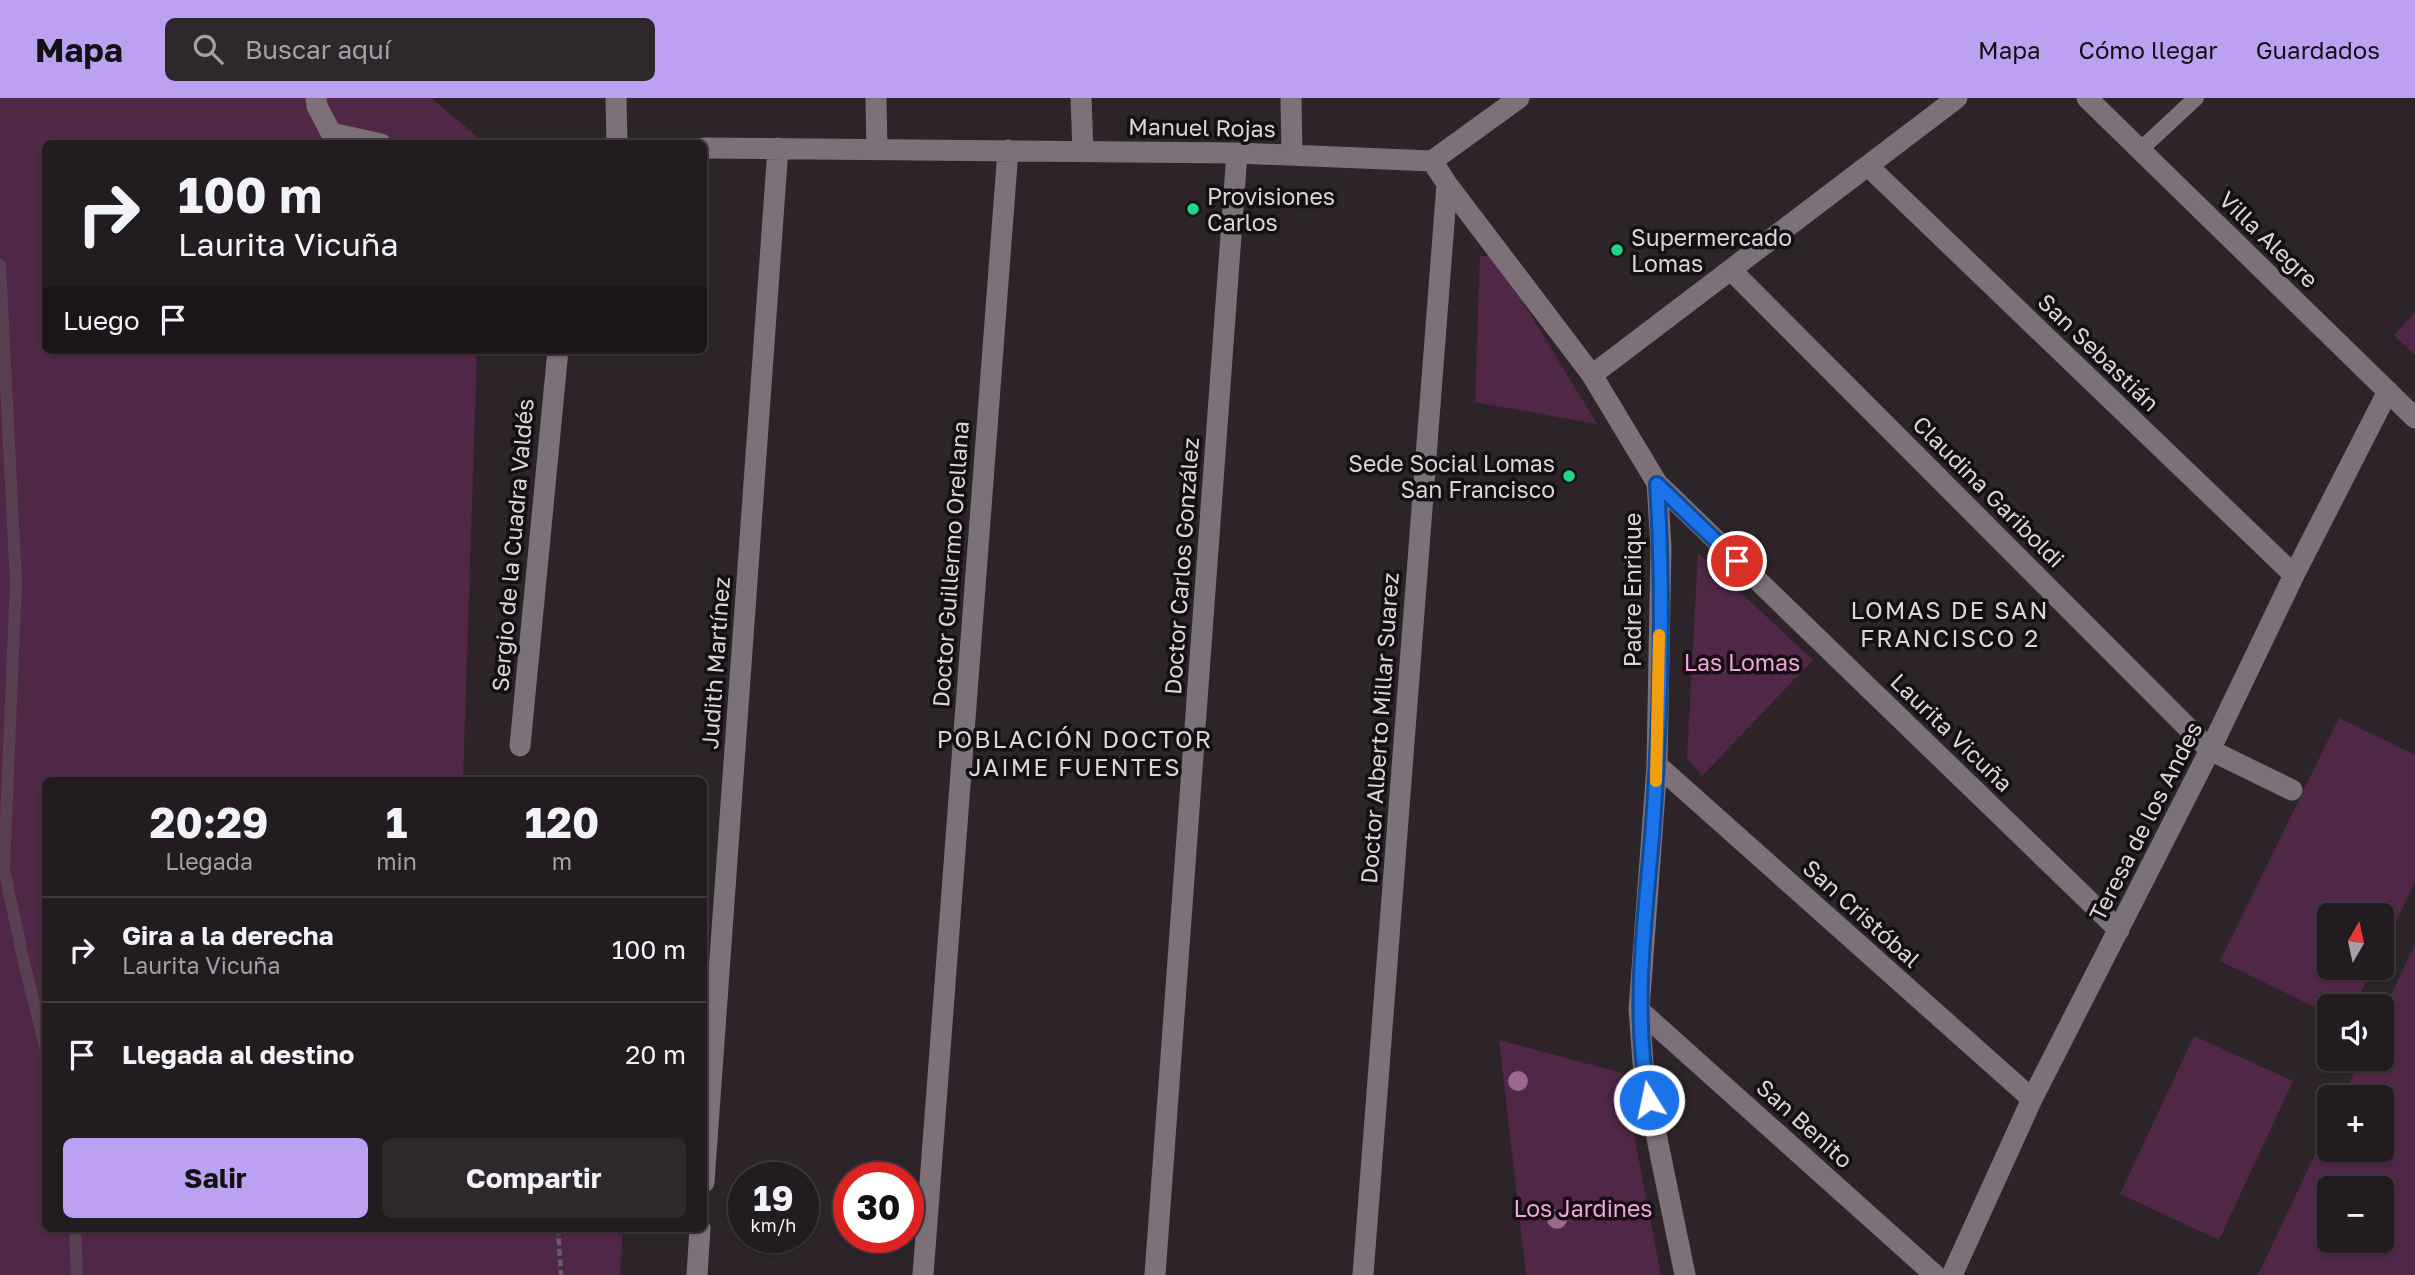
<!DOCTYPE html>
<html lang="es">
<head>
<meta charset="utf-8">
<style>
  body { margin:0; font-family:"Golos Text",sans-serif; background:#2e282d; color:#f1f3f6; height:100vh; display:flex; flex-direction:column; font-size:26px; white-space:nowrap }
  * { box-sizing:border-box; margin:0 }
  p { font-size:23px; color:#a2a1a5 }
  .icon { flex:none; width:38px; height:38px; fill:none; stroke:currentColor; stroke-width:2; stroke-linecap:round; stroke-linejoin:round }
  .map { position:relative; flex:1; overflow:hidden }
  .details { position:absolute; left:42px; top:679px; width:665px; height:455px; display:flex; flex-direction:column; background:#221b20; border-radius:10px; box-shadow:0 2px 5px #0004,0 0 0 2px #3f393e }
  .details>* { flex:none }
  .top-card { position:absolute; left:42px; top:42px; width:665px; height:214px; border-radius:10px; box-shadow:0 2px 5px #0004,0 0 0 2px #3f393e; background:#221b20; color:#f1f3f6; overflow:hidden }
  .needle { width:46px; rotate:9deg }
  .tools { position:absolute; left:2317px; top:805px; display:grid; gap:14px }
  .tools a { display:grid; place-items:center; width:77px; height:77px; border-radius:10px; background:#221b20; box-shadow:0 2px 5px #0004,0 0 0 2px #3f393e; font-size:35px }
  .speed { position:absolute; left:728px; top:1064px; display:flex; gap:14px; font-size:35px; font-weight:700; text-align:center }
  .speed>* { display:grid; place-content:center; width:91px; height:91px; border-radius:50%; background:#221b20; box-shadow:0 2px 5px #0004,0 0 0 2px #3f393e; line-height:1 }
  .speed small { font-size:18px; font-weight:400 }
  .speed .limit { border:10px solid #d22; background:#fff; color:#111 }
  .pin { position:absolute; display:grid; place-items:center; width:60px; height:60px; color:#fff; margin:-30px; border:4px solid #fff; border-radius:50%; box-shadow:0 2px 7px #0007 }
  .me { position:absolute; width:77px; margin:-38px; rotate:350deg; stroke-linejoin:round; filter:drop-shadow(0 0 5px #0008) }
  .turn { display:flex; align-items:center; gap:24px; height:147px; padding:0 21px; font-size:32px }
  .turn .icon { width:91px; height:91px; stroke-width:2.5 }
  .turn b { display:block; font-size:49px; line-height:60px }
  .then { display:flex; align-items:center; height:66px; padding:0 21px; background:#0003; gap:14px; font-size:26px }
  .eta { display:flex; justify-content:space-evenly; align-items:center; height:119px; text-align:center }
  .eta b { font-size:42px; font-weight:700; line-height:49px }
  .primary-button { display:flex; gap:14px; margin-top:auto; padding:14px 21px }
  .primary-button a { flex:1; height:80px; border-radius:10px; background:#bca0f2; color:#111; font-size:28px; font-weight:700; line-height:80px; text-align:center }
  .primary-button a+a { background:#2e282d; color:#f1f3f6 }
  ul { padding:0; list-style:none }
  li { display:flex; align-items:center; gap:21px; height:105px; padding:0 21px; border-top:2px solid #3f393e }
  li div { flex:1 }
  li b { display:block; font-size:26px }
  li em { font-style:normal }
  header { display:flex; align-items:center; gap:42px; box-sizing:border-box; height:98px; padding:0 35px; background:#bca0f2; color:#111 }
  header strong { font-size:33px }
  nav { display:flex; gap:38px; margin-inline-start:auto; font-size:24px }
  .search { width:490px; height:63px; background:#2e282d; display:flex; align-items:center; gap:18px; box-sizing:border-box; padding:0 24px; border-radius:10px; color:#a2a1a5; font-size:26px }
  .map>svg:first-child { display:block }
  .green { fill:#502746; fill-rule:evenodd }
  .lines { fill:none; stroke-linecap:round; stroke-linejoin:round }
  .stream { stroke:#574051; stroke-width:12 }
  .path { stroke:#665e64; stroke-width:4.5; stroke-dasharray:7 3.5; stroke-linecap:butt }
  .lane { stroke:#7c7178; stroke-width:16 }
  .street { stroke:#7c7178; stroke-width:21 }
  .secondary { stroke:#7c7178; stroke-width:21 }
  .tree { fill:#9b698e }
  .route-casing { stroke:#114b97; stroke-width:18 }
  .route { stroke:#1a73e8; stroke-width:12 }
  .slow { stroke:#f59e0b; stroke-width:12 }
  .poi-dot { fill:#1ed888; stroke:#130f12; stroke-width:2.5 }
  .labels { text-anchor:middle; dominant-baseline:central; stroke-width:7; stroke-linejoin:round; paint-order:stroke }
  .street-label { font-size:23px; fill:#dbd5d9; stroke:#130f12 }
  .poi-label { font-size:23px; fill:#dbd5d9; stroke:#130f12; text-anchor:start }
  .park-label { font-size:23px; fill:#f5a1df; stroke:#130f12 }
  .neighbourhood-label { font-size:24px; letter-spacing:2px; fill:#dbd5d9; stroke:#130f12 }
</style>
</head>
<body>
<header>
<strong>Mapa</strong>
<div class="search"><svg class="icon" aria-label="search" viewBox="0 0 24 24"><circle cx="10" cy="10" r="6"/><path d="M15 15l6 6"/></svg>Buscar aquí</div>
<nav><a>Mapa</a><a>Cómo llegar</a><a>Guardados</a></nav>
</header>
<div class="map">
<svg width="2415" height="1177" viewBox="0 0 2415 1177">
  <rect width="100%" height="100%" fill="#2d242a"/>
  <path class="green" d="M0,0H431L484,44L46,46V252H477L463,682H46V1130L623,1131L620,1177H0Z
    M1480,158H1495L1597,326L1475,304Z
    M2415,214V257L2394,237Z
    M1698,455L1813,562L1702,678L1687,660Z
    M2339,620L2415,657V784L2382,852V817H2329V870H2373L2354,908H2329V916L2220,863Z
    M2415,846V1177H2258L2329,1027V1052H2382V999H2342L2361,961H2382V916ZM2382,1090V1143H2329V1090Z
    M2194,938L2293,983L2219,1142L2120,1096Z
    M1499,942L1622,975L1661,1177H1526Z"/>
  <g class="lines">
    <path class="stream" d="M0,167L16,485L4,771L25,869L46,951
      M75,1130L77,1177"/>
    <path class="path" d="M558,1130L561,1177"/>
    <path class="lane" d="M2140,52L2196,0"/>
    <path class="street" d="M316,0L317,8L331,35L381,46
      M616,0L617,46
      M876,0L877,51
      M1081,0L1083,53
      M1291,0L1292,56
      M704,50L1237,55L1432,63L1447,86L1592,277L1657,385L1661,448L1657,667L1639,912L1644,977L1685,1177
      M1432,63L1519,0
      M1868,68L2294,477
      M1731,172L2210,652L2292,692
      M1592,277L1957,0
      M1657,385L2119,832
      M520,648L558,252
      M1657,667L2032,1001
      M1639,912L1935,1177
      M704,1084L778,50
      M697,1177L700,1130
      M923,1177L1008,52
      M1155,1177L1237,55
      M1363,1177L1447,86
      M1952,1177L2032,1001L2210,652L2294,477L2388,293"/>
    <path class="secondary" d="M2087,0L2415,320"/>
  </g>
  <g class="tree">
    <circle cx="1518" cy="983" r="10"/>
    <circle cx="1557" cy="1121" r="10"/>
  </g>
  <g class="lines">
    <defs>
      <path id="route" d="M1649,1002C1631,911 1646,817 1653,726C1661,613 1664,498 1657,386L1737,463"/>
    </defs>
    <use href="#route" class="route-casing"/>
    <use href="#route" class="route"/>
    <path class="slow" d="M1656,683L1659,537"/>
  </g>
  <g class="poi-dot">
    <circle cx="1193" cy="111" r="7"/>
    <circle cx="1617" cy="152" r="7"/>
    <circle cx="1569" cy="378" r="7"/>
  </g>
  <g class="labels">
    <g class="street-label">
      <text transform="translate(1202 29) rotate(1)">Manuel Rojas</text>
      <text transform="translate(2269 141) rotate(44)">Villa Alegre</text>
      <text transform="translate(2099 254) rotate(44)">San Sebastián</text>
      <text transform="translate(1989 393) rotate(45)">Claudina Gariboldi</text>
      <text transform="translate(512 447) rotate(-85)">Sergio de la Cuadra Valdés</text>
      <text transform="translate(950 466) rotate(-86)">Doctor Guillermo Orellana</text>
      <text transform="translate(1181 468) rotate(-86)">Doctor Carlos González</text>
      <text transform="translate(1632 492) rotate(-90)">Padre Enrique</text>
      <text transform="translate(715 565) rotate(-86)">Judith Martínez</text>
      <text transform="translate(1379 630) rotate(-86)">Doctor Alberto Millar Suarez</text>
      <text transform="translate(1952 634) rotate(44)">Laurita Vicuña</text>
      <text transform="translate(2145 723) rotate(-63)">Teresa de los Andes</text>
      <text transform="translate(1862 815) rotate(42)">San Cristóbal</text>
      <text transform="translate(1805 1025) rotate(42)">San Benito</text>
    </g>
    <g class="poi-label">
      <text x="1207" y="98">Provisiones<tspan x="1207" dy="26">Carlos</tspan></text>
      <text x="1631" y="139">Supermercado<tspan x="1631" dy="26">Lomas</tspan></text>
      <text x="1555" y="365" text-anchor="end">Sede Social Lomas<tspan x="1555" dy="26">San Francisco</tspan></text>
    </g>
    <g class="park-label">
      <text x="1742" y="564">Las Lomas</text>
      <text x="1583" y="1110">Los Jardines</text>
    </g>
    <g class="neighbourhood-label">
      <text x="1950" y="511">LOMAS DE SAN<tspan x="1950" dy="28">FRANCISCO 2</tspan></text>
      <text x="1075" y="640">POBLACIÓN DOCTOR<tspan x="1075" dy="28">JAIME FUENTES</tspan></text>
    </g>
  </g>
</svg>
<div class="tools">
<a><svg class="needle" viewBox="-14 -14 28 28"><path d="M0-13l5 13h-10z" fill="#e53935"/><path d="M0 13l5-13h-10z" fill="#a2a1a5"/></svg></a>
<a><svg class="icon" aria-label="sound" viewBox="0 0 24 24"><path d="M4 9h4l5-4v14l-5-4H4zM17 9q2 3 0 6"/></svg></a>
<a>+</a>
<a>−</a>
</div>
<div class="speed"><div>19<small>km/h</small></div><div class="limit">30</div></div>
<div class="pin" style="left:1737px;top:463px;background:#d93025"><svg class="icon" aria-label="arrive" viewBox="0 0 24 24"><path d="M6 21V4h12l-3 4 3 4H6"/></svg></div>
<svg class="me" style="left:1649px;top:1002px" viewBox="-20 -20 40 40"><circle r="17" fill="#1a73e8" stroke="#fff" stroke-width="3"/><path d="M0-11L8 9 0 5-8 9z" fill="#fff"/></svg>
<div class="top-card">
<div class="turn"><svg class="icon" aria-label="right" viewBox="0 0 24 24"><path d="M7 20v-9h11M14 6l5 5-5 5"/></svg><div><b>100 m</b>Laurita Vicuña</div></div>
<div class="then">Luego<svg class="icon" aria-label="arrive" viewBox="0 0 24 24"><path d="M6 21V4h12l-3 4 3 4H6"/></svg></div>
</div>
<section class="details">
<div class="eta">
<div><b>20:29</b><p>Llegada</p></div>
<div><b>1</b><p>min</p></div>
<div><b>120</b><p>m</p></div>
</div>
<ul>
<li><svg class="icon" aria-label="right" viewBox="0 0 24 24"><path d="M7 20v-9h11M14 6l5 5-5 5"/></svg><div><b>Gira a la derecha</b><p>Laurita Vicuña</p></div><em>100 m</em></li>
<li><svg class="icon" aria-label="arrive" viewBox="0 0 24 24"><path d="M6 21V4h12l-3 4 3 4H6"/></svg><div><b>Llegada al destino</b></div><em>20 m</em></li>
</ul>
<div class="primary-button"><a>Salir</a><a>Compartir</a></div>
</section>
</div>
</body>
</html>
